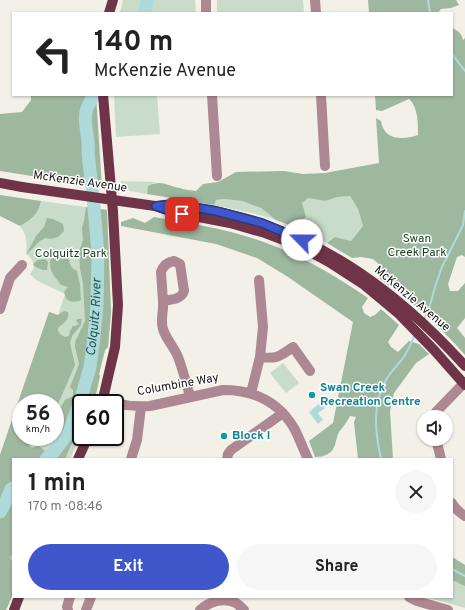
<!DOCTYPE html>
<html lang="en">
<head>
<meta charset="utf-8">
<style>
  body { margin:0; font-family:Overpass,sans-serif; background:#f6f6f6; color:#222; height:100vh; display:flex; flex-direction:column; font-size:15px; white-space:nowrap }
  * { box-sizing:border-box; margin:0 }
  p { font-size:13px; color:#767676 }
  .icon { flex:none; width:22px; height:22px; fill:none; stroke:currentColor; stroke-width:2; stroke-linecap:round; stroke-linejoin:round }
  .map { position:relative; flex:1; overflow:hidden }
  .sheet { position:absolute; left:12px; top:458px; width:441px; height:140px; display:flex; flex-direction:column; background:#fff; border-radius:0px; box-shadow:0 1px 3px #0004 }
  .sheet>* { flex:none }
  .banner { position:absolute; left:12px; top:12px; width:441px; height:84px; border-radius:0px; box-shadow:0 1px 3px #0004; background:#fff; color:#222; overflow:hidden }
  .tools { position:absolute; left:417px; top:410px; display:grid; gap:8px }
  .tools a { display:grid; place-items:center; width:36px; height:36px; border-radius:50%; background:#fff; box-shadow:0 1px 3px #0004; font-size:20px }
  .speed { position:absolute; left:12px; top:394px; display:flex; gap:8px; font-size:20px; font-weight:700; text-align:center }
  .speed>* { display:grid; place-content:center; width:52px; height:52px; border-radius:50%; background:#fff; box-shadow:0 1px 3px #0004; line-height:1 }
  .speed small { font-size:10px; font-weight:400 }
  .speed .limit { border:2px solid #111; border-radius:6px; background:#fff; color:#111 }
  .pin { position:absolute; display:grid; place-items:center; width:34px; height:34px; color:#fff; margin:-17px; border-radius:8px; box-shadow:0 2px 6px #0006 }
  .me { position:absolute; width:44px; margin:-22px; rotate:293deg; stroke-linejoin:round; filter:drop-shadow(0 0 3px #0008) }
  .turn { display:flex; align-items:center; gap:14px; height:84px; padding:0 16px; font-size:18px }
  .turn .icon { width:52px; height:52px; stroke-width:2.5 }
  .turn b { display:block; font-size:28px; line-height:34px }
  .round { display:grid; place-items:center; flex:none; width:42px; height:42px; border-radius:21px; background:#f6f6f6 }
  .overview { display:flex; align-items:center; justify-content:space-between; height:68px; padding:0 16px }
  h1 { font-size:24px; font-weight:700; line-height:30px }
  .action { display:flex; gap:8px; margin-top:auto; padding:8px 16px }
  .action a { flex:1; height:46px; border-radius:24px; background:#3f57ca; color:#fff; font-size:16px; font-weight:700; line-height:46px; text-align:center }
  .action a+a { background:#f6f6f6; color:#222 }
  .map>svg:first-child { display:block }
  .green { fill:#c8dcc9; fill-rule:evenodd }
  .forest { fill:#9eb79f }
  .water { fill:#afdada }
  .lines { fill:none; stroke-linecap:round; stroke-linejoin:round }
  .stream { stroke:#afdada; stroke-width:2 }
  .river { stroke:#afdada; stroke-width:13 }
  .minor { stroke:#ad8892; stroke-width:10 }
  .major { stroke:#703448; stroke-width:10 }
  .major-bridge { stroke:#703448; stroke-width:10 }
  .route-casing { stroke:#293983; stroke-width:10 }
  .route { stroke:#3f57ca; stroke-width:7 }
  .culture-dot { fill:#0f9aa8; stroke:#fff; stroke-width:1.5 }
  .labels { text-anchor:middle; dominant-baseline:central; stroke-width:3; stroke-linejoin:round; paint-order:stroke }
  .street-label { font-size:12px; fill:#151411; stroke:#fff }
  .park-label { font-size:12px; fill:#173e1c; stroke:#fff }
  .culture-label { font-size:12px; font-weight:bold; fill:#0d838f; stroke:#fff; text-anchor:start }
  .water-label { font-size:13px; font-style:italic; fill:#1d5758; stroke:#fff }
</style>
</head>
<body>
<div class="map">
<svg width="465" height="610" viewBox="0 0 465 610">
  <rect width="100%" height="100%" fill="#f2f0e7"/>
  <path class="green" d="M123,0H195L196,13H120Z
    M217,0H303L304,13H217Z
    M114,95H157L160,134L116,137Z
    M120,181L156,182L148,186L147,194L130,191Z
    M350,196L358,209L363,226L351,241L335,237L327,243L294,227L306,217L301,203L308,198L325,201L338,197Z
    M224,199L242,201L261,208L276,220L256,214L214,205L216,200Z
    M41,201L107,210L111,313L108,347L105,350L99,374L100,376L96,394L93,403H81V434L70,459H13V595L6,610H0V455L49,312L58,315L65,294L36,280L30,274C38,264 32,260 26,253C27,242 27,235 20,226C32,220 39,214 41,201ZM21,403H55V437H21Z
    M283,363L299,383L286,393L270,373Z
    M452,557L465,565V608L426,597H452Z"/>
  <path class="forest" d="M368,0H456L459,5L451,8L441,9L438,13H369Z
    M452,28C459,31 461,33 463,40L465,38V257L462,255L457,257L448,284L450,291H458L465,283V318L457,328L465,338V355C440,326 411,301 379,278L381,273L380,265L373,259L361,257L352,258L327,243L335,237L351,241L363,226L358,209L350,196L338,197L325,201L308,198L302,203L306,217L294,227L276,220L261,208L242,201L224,199L216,200L214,205L147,194L148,186C161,179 167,186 180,188C185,190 191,190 196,191L203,184L218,182L236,172L284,171L303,174L325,173L379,163L376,118L381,121C384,141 403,140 418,135C418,123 418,107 409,99L382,111L376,110L375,95H452Z
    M31,95H96L102,187L0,171V114L22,112L31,100Z
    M0,195L41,201C39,214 31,220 20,226L0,216Z
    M86,207L107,210L111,313L108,347L105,350L99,374L100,376L96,394L93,403H81V426L75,436L65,459H13V552L10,558L13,564V594L6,610H0V455L49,312L58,315L64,311L68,312C70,320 63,323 58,328V331L61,335L65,337L69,336L70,331L73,326H75L79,324L76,321L77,319H81L82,318L81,325L72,336L70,343L75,365L55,411V403H21V437H38L29,446L32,448L39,446L46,452L51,448L56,437L55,421L61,407L65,400L73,396V390L70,387L79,364L75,347V342L85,321L83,283L80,269L79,251L83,240L82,227L84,221Z
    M154,217C188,223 222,228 255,239C295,252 333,274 368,298L362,307L364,313L370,317L375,315L381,309L399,325L388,342L391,347L398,352L409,341L419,344L429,354L416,363L394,393L390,411L393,459H358L354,422L356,417L350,416C347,422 343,427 339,432C337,436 336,441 335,445C332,454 324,457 315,457L309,441L333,423L353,322L288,277L257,258L216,244L121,226V222L133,218L145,223Z
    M47,218L53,219L63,224L64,231L58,237L51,239L45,238L40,241L26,255L36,236L44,227Z
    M59,251C59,251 65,252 66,252C72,256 65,265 77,271L80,285L81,300C76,302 69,303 66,298C65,296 65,294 64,292L68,287L61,285C59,282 57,280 55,277C49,269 48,260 54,252Z
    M45,259L48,262L47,270H43L34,266L33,264L38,260Z
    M452,557L465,565V586L452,580Z"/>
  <path class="water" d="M320,403L325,408L318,413L323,420L318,424L309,412Z"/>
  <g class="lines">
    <path class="stream" d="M428,0L430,13
      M452,54L465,71
      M424,320L429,309L435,287L442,267L463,225L465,211
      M381,459C375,432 372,405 386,380C390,372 398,365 403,358C408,351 411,343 415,335
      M452,569L465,576"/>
    <g class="river">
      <path d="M145,13L147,0"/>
      <path id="s1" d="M46,459L53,453L69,432L81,398L90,367L94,337L97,305L98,253L93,197L88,153C90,139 83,125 86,112C87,106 91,100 94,95"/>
      <path d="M0,512L5,503L11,489L13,488"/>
    </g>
    <path class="minor" d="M206,0V13
      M315,0L316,13
      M212,95L217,176
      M321,95L325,166
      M163,301C171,299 181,300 184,291L180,264L174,261C168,262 163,266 161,272L163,301C164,311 160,320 163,329C166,339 174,347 178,357C183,370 186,383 190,396
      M0,309L10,278L22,265
      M260,357C277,359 279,357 293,347L310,371
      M251,393L260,357L263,327L259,280
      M115,403C127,406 138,407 150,406L223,390C253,390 278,401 294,428C299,437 303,449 308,459
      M433,417L436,412L465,382
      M436,439L441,459
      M131,459L137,440L141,407
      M227,459L228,454L231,450L283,413
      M452,503C455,509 459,512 465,516
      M409,597L417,601L448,610
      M68,610L67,607L70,597
      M86,610L91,597
      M200,610C210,601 224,597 236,603C239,605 242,608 244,610"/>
    <path class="major" d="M109,13L113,0
      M0,183L22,187
      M155,206L173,212L230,223L265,233L289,242L309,251L329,262L363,284L399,314L434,350L465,385
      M159,206C164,205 170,204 175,205C180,205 185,206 190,207C203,209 216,211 228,214C324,237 400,294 465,366
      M102,403L115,347L118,305L113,212L103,95
      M78,459L88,437
      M14,610L19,597"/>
    <path class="major-bridge" d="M22,187L155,206"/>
  </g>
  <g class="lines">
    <defs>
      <path id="route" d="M182,214L173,212L156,206L175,204L216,211L262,223L302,240"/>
    </defs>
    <use href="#route" class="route-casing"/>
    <use href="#route" class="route"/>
  </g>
  <g class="culture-dot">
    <circle cx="312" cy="395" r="4"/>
    <circle cx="224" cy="436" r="4"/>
  </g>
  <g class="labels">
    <g class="street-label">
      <text transform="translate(80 182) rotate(8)">McKenzie Avenue</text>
      <text transform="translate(412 299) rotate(40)">McKenzie Avenue</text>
      <text transform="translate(178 385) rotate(-10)">Columbine Way</text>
    </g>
    <g class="park-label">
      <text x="417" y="239">Swan<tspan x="417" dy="14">Creek Park</tspan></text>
      <text x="71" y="254">Colquitz Park</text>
    </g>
    <g class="culture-label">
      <text x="320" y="388">Swan Creek<tspan x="320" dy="14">Recreation Centre</tspan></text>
      <text x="232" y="436">Block I</text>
    </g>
    <g class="water-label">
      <text stroke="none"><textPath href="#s1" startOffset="154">Colquitz River</textPath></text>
    </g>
  </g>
</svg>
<div class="tools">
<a><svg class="icon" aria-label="sound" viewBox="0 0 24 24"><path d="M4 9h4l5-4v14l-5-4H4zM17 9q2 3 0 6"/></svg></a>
</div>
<div class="speed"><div>56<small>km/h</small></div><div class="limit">60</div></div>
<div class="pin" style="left:182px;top:214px;background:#d93025"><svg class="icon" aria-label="arrive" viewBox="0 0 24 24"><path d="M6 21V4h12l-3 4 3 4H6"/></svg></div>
<svg class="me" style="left:302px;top:240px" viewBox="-20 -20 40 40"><circle r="19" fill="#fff"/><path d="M0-13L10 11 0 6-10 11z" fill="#3f57ca"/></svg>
<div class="banner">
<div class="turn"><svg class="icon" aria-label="left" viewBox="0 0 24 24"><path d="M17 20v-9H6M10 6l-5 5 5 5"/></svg><div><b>140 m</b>McKenzie Avenue</div></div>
</div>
<section class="sheet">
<div class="overview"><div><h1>1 min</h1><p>170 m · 08:46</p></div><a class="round"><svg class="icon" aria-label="close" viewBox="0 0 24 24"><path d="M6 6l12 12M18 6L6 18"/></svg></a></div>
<div class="action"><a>Exit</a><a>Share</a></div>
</section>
</div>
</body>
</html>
